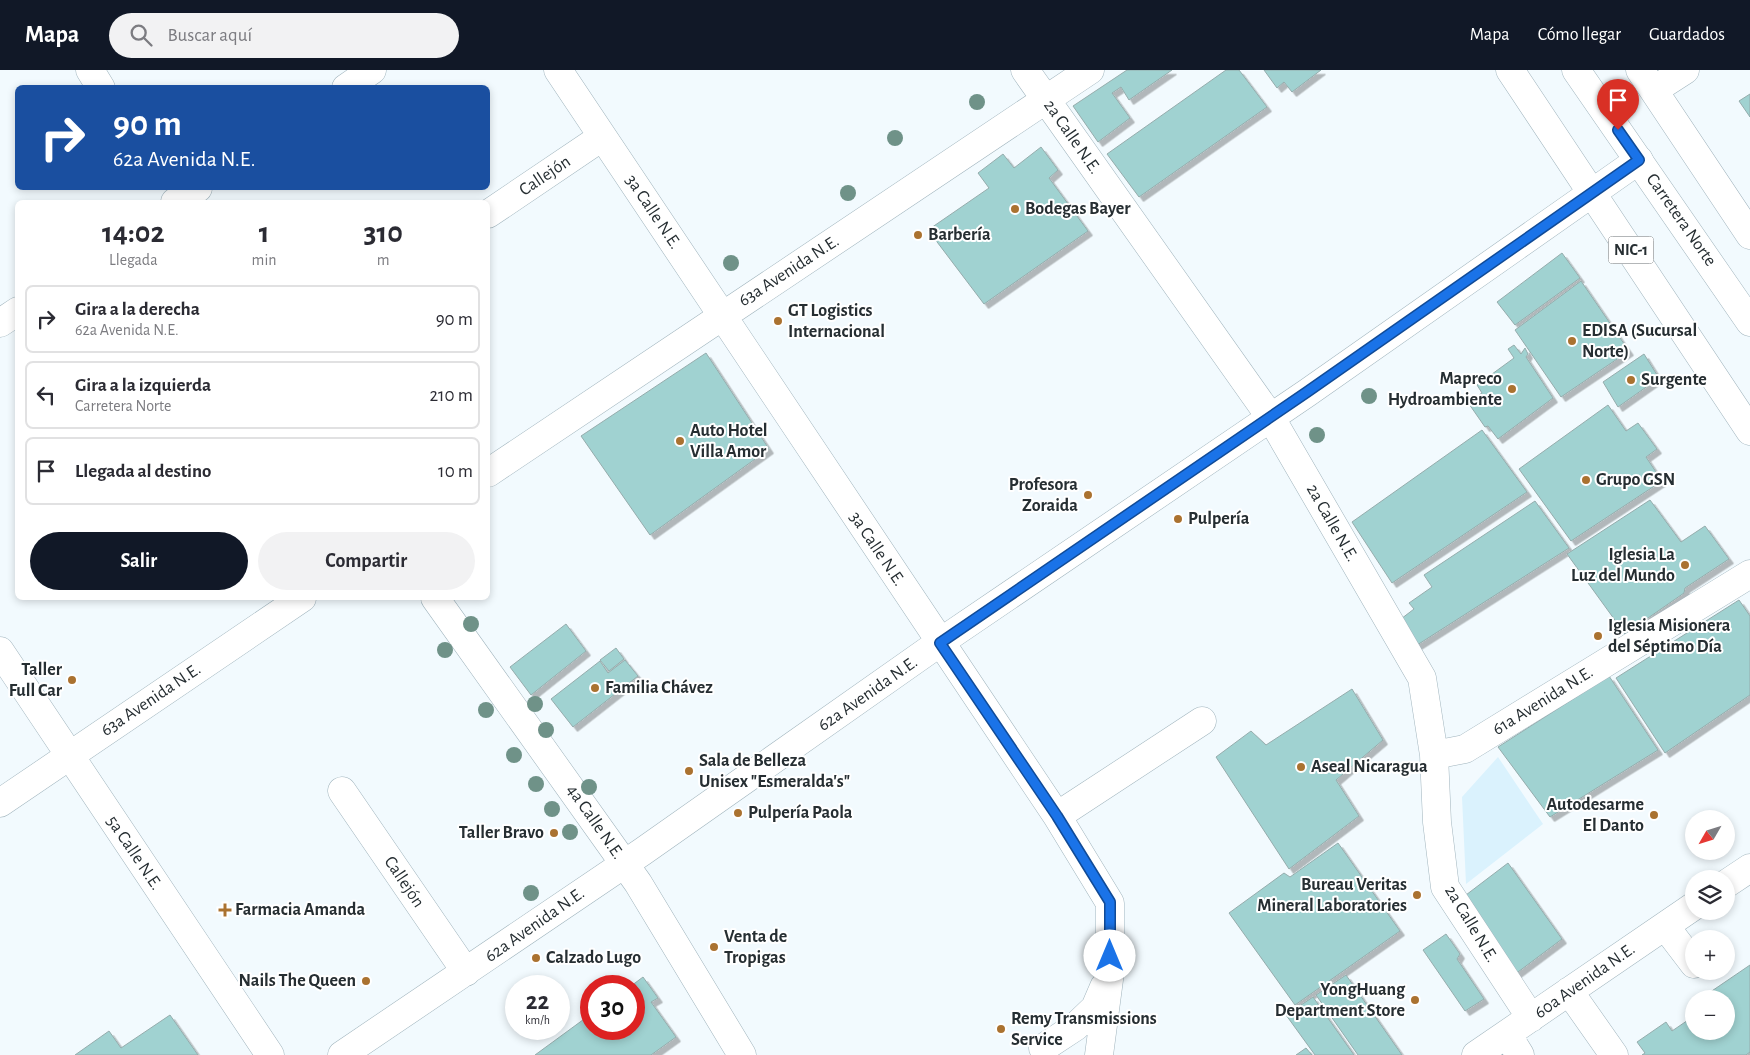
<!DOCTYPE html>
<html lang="es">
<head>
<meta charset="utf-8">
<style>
  body { margin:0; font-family:"Alegreya Sans",sans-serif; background:#f2f2f3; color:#2b2b33; height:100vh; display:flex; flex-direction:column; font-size:19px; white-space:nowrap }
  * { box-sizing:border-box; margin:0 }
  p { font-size:16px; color:#7c7c81 }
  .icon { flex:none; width:28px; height:28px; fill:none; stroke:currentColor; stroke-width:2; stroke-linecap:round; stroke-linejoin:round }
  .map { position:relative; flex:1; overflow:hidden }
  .side { position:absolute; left:15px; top:130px; width:475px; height:400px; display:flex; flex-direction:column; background:#fff; border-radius:8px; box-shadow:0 2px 8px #0003 }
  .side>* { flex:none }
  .banner { position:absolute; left:15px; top:15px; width:475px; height:105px; border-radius:8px; box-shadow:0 2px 8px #0003; background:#1a4fa0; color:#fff; overflow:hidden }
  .needle { width:32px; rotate:231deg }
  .controls { position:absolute; left:1685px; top:740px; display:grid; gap:10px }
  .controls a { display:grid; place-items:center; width:50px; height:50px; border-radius:50%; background:#fff; box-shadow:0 2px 8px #0003; font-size:25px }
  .speed { position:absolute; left:505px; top:905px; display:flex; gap:10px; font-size:25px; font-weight:700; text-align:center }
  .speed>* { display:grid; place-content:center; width:65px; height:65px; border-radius:50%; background:#fff; box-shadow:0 2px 8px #0003; line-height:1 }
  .speed small { font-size:12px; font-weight:400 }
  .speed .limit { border:8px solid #d22; background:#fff; color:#111 }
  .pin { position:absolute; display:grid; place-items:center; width:42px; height:42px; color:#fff; margin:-51px -21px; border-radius:50% 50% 50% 0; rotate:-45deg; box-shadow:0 0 5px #0007 }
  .pin .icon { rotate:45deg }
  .me { position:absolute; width:55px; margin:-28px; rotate:0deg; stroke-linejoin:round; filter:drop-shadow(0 0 4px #0008) }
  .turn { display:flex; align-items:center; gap:18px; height:105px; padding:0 15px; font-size:22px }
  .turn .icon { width:65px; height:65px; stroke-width:2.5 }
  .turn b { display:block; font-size:35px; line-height:42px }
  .eta { display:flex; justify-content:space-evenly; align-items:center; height:85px; text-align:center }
  .eta b { font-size:30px; font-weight:700; line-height:35px }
  .primary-button { display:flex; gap:10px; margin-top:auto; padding:10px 15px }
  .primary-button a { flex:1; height:58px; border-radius:30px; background:#111827; color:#fff; font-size:20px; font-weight:700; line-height:58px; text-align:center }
  .primary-button a+a { background:#f2f2f3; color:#2b2b33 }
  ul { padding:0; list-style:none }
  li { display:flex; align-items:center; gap:15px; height:68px; margin:0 10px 8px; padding:0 5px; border:2px solid #e1e1e2; border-radius:8px }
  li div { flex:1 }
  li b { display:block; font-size:19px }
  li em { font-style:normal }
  header { display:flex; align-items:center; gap:30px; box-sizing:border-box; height:70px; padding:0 25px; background:#111827; color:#fff }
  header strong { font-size:24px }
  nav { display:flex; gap:28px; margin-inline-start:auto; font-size:18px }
  .search { width:350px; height:45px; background:#f2f2f3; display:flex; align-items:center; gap:12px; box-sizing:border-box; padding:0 18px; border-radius:28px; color:#7c7c81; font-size:19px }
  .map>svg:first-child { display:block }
  .built { fill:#daf2fd }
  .building { fill:#a0d2d1; stroke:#95acac; filter:url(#shadow) }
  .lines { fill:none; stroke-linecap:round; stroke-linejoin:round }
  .minor-casing { stroke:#a0b4bd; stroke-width:29 }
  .highway-casing { stroke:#a0b4bd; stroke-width:29 }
  .minor { stroke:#fff; stroke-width:28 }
  .highway { stroke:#fff; stroke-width:28 }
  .tree { fill:#6f9288 }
  .route-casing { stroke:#114b97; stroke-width:12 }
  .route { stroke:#1a73e8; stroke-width:9 }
  .poi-dot { fill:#aa7230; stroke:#fff; stroke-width:2 }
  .labels { text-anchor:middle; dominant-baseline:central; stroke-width:4; stroke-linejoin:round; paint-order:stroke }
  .shield { fill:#fff; stroke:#676d70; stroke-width:1 }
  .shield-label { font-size:16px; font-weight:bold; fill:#262e32 }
  .street-label { font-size:18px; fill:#262e32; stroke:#fff }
  .poi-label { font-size:18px; font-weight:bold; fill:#262e32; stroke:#fff; text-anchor:start }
</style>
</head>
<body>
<header>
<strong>Mapa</strong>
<div class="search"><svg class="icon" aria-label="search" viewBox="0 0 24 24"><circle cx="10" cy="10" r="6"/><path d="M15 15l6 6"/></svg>Buscar aquí</div>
<nav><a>Mapa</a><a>Cómo llegar</a><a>Guardados</a></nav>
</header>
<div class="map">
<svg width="1750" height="985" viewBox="0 0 1750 985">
  <defs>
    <filter id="shadow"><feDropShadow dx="4.5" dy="4.5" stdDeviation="0" flood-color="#0004"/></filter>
  </defs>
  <rect width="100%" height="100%" fill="#f2fafe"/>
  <path class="built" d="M1498,687L1543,754L1466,814L1462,727Z"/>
  <path class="building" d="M1127,0H1172L1129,30L1121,17L1112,23L1130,48L1098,72L1073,36Z
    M1226,0H1239L1267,37L1139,127L1107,84Z
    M1264,0H1321L1292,22L1284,12L1277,18Z
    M1750,24V47L1739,31Z
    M1041,77L1058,100L1049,108L1088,161L984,234L928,160L989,118L978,103L1003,84L1014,98Z
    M1562,183L1580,208L1515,255L1497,232Z
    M1581,211L1629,281L1561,327L1515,260Z
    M1514,275L1521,284L1525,278L1528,284L1526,287L1553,328L1498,369L1488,356L1485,357L1469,334L1475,329L1479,336L1483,332L1479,325L1482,323L1477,315L1514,288L1508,279Z
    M706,283L769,379L650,465L581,366Z
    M1644,284L1659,308L1618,337L1603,312Z
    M1608,335L1626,361L1638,353L1657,379L1646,387L1662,411L1571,471L1519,399Z
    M1482,360L1527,422L1392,513L1352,452Z
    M1650,430L1681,472L1705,456L1729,489L1685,518L1684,523L1625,564L1567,484Z
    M1535,431L1569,478L1414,577L1397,552L1414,539L1409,533L1432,517L1424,505Z
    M1739,530L1750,546V625L1665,683L1616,608Z
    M566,554L586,581L531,625L510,597Z
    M616,578L624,589L609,601L600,590Z
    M625,590L638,606L573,657L551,629L600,591L608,603Z
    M1609,606L1658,680L1550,747L1498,677Z
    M1352,619L1383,670L1336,710L1359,746L1289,799L1216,687L1251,661L1266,675Z
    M1338,773L1400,861L1295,935L1229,843L1284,803L1290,807Z
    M1508,793L1562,869L1514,905L1462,828Z
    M1446,864L1460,884L1457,889L1484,929L1465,941L1423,880Z
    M1750,895V982L1746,985H1642L1645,983L1637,972L1666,952L1672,961L1694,946V961H1726V929H1705L1703,927Z
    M1346,905L1402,985H1358L1316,925Z
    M643,907L658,928L651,932L676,967L651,985H535L591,944V959H634V916H631Z
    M1313,927L1354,985H1315L1286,945Z
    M170,945L198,985H75L109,961L121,978Z
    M1306,978L1312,985H1296Z"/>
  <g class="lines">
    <defs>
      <path id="minor" d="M90,0L101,18
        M558,0L1057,746L1110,833V902L1099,985
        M1025,0L1271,348L1422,608L1434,685L1437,752L1445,817L1531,948
        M1640,0L1750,165
        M346,18L372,0
        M1654,20L1685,0
        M175,132L198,118
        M488,144L602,67
        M0,253L18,241
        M488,403L1090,0
        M435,528L638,813L742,985
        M0,581L270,985
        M1434,685L1465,679L1750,504
        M342,721L466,902
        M0,733L302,528
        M1057,746L1202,651
        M1726,814L1750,798
        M1665,856L1694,894
        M1569,921L1614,985
        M1507,964L1520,985
        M1043,978L1075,957L1095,938L1104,917
        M342,985L642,782L939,573L1307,323L1639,90
        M1476,985L1694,836"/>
      <path id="highway" d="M1510,0L1750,361
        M1576,0L1750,252"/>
    </defs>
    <use href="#minor" class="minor-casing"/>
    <use href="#highway" class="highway-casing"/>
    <use href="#minor" class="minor"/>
    <use href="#highway" class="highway"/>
  </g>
  <g class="tree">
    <circle cx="977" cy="32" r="8"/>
    <circle cx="895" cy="68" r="8"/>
    <circle cx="848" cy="123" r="8"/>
    <circle cx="731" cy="193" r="8"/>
    <circle cx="1369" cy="326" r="8"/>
    <circle cx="1317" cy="365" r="8"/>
    <circle cx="471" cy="554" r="8"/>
    <circle cx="445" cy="580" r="8"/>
    <circle cx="535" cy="634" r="8"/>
    <circle cx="486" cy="640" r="8"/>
    <circle cx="546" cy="660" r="8"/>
    <circle cx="514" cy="685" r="8"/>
    <circle cx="536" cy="714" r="8"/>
    <circle cx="589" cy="717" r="8"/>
    <circle cx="552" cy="739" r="8"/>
    <circle cx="570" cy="762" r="8"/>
    <circle cx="531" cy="823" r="8"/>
  </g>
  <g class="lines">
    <defs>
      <path id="route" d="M1110,886V832L1057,746L940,573L1307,322L1639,90L1618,60"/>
    </defs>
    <use href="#route" class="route-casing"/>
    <use href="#route" class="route"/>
  </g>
  <g class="poi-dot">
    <circle cx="1015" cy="139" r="5"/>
    <circle cx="918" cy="165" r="5"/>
    <circle cx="778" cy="251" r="5"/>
    <circle cx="1572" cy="271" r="5"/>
    <circle cx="1631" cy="310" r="5"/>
    <circle cx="1512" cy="319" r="5"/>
    <circle cx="680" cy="371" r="5"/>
    <circle cx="1586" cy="410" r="5"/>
    <circle cx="1088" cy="425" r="5"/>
    <circle cx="1178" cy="449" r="5"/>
    <circle cx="1685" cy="495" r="5"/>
    <circle cx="1598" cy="566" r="5"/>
    <circle cx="72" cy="610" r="5"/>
    <circle cx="595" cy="618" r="5"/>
    <circle cx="1301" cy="697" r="5"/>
    <circle cx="689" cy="701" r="5"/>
    <circle cx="738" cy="743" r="5"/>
    <circle cx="1654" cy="745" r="5"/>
    <circle cx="554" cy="763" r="5"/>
    <circle cx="1417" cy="825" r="5"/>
    <path d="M222.5 832.5h5v5h5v5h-5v5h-5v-5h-5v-5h5z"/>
    <circle cx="714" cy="877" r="5"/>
    <circle cx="536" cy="888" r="5"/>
    <circle cx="366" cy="911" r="5"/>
    <circle cx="1415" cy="930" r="5"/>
    <circle cx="1001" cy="959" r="5"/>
  </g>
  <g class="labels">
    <rect class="shield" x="1608.5" y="166.5" width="45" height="27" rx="4"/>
    <g class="shield-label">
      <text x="1631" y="180">NIC-1</text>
    </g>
    <g class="street-label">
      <text transform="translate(1072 67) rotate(55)">2a Calle N.E.</text>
      <text transform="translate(545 106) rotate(-34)">Callejón</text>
      <text transform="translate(653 142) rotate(56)">3a Calle N.E.</text>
      <text transform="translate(1681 150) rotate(55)">Carretera Norte</text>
      <text transform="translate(789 201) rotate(-33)">63a Avenida N.E.</text>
      <text transform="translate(1332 453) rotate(60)">2a Calle N.E.</text>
      <text transform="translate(877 479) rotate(56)">3a Calle N.E.</text>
      <text transform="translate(868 624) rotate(-35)">62a Avenida N.E.</text>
      <text transform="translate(151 630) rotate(-34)">63a Avenida N.E.</text>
      <text transform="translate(1543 631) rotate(-32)">61a Avenida N.E.</text>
      <text transform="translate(595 752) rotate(55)">4a Calle N.E.</text>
      <text transform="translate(134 783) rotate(56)">5a Calle N.E.</text>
      <text transform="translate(404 812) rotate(56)">Callejón</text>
      <text transform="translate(1471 854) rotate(59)">2a Calle N.E.</text>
      <text transform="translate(535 855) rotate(-35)">62a Avenida N.E.</text>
      <text transform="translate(1585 911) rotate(-35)">60a Avenida N.E.</text>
    </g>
    <g class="poi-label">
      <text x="1025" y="139">Bodegas Bayer</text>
      <text x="928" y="165">Barbería</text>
      <text x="788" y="241">GT Logistics<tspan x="788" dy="21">Internacional</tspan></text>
      <text x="1582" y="261">EDISA (Sucursal<tspan x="1582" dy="21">Norte)</tspan></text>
      <text x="1502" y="309" text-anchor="end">Mapreco<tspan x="1502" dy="21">Hydroambiente</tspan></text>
      <text x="1641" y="310">Surgente</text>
      <text x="690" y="361">Auto Hotel<tspan x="690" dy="21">Villa Amor</tspan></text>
      <text x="1596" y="410">Grupo GSN</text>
      <text x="1078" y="415" text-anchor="end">Profesora<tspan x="1078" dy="21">Zoraida</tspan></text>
      <text x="1188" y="449">Pulpería</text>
      <text x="1675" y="485" text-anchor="end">Iglesia La<tspan x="1675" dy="21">Luz del Mundo</tspan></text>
      <text x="1608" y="556">Iglesia Misionera<tspan x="1608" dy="21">del Séptimo Día</tspan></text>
      <text x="62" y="600" text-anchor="end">Taller<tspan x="62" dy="21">Full Car</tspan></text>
      <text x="605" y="618">Familia Chávez</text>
      <text x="699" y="691">Sala de Belleza<tspan x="699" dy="21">Unisex "Esmeralda's"</tspan></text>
      <text x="1311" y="697">Aseal Nicaragua</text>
      <text x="1644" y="735" text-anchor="end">Autodesarme<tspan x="1644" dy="21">El Danto</tspan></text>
      <text x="748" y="743">Pulpería Paola</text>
      <text x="544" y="763" text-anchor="end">Taller Bravo</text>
      <text x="1407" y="815" text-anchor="end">Bureau Veritas<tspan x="1407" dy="21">Mineral Laboratories</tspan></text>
      <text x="235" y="840">Farmacia Amanda</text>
      <text x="724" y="867">Venta de<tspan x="724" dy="21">Tropigas</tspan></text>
      <text x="546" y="888">Calzado Lugo</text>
      <text x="356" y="911" text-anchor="end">Nails The Queen</text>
      <text x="1405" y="920" text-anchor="end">YongHuang<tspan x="1405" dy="21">Department Store</tspan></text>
      <text x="1011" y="949">Remy Transmissions<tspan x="1011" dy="21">Service</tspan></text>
    </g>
  </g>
</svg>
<div class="controls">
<a><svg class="needle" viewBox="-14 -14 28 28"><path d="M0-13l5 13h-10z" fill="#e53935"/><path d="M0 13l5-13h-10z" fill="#7c7c81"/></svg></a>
<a><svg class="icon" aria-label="layers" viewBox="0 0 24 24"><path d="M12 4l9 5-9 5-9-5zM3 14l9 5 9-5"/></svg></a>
<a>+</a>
<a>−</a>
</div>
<div class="speed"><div>22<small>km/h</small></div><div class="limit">30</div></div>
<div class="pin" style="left:1618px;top:60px;background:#d93025"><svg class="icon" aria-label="arrive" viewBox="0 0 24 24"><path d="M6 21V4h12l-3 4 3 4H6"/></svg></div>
<svg class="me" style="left:1110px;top:886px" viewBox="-20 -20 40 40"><circle r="19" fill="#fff"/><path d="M0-13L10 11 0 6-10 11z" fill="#1a73e8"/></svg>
<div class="banner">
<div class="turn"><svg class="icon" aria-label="right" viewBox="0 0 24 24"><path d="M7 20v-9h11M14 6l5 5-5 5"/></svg><div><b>90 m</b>62a Avenida N.E.</div></div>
</div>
<section class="side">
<div class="eta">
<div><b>14:02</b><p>Llegada</p></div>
<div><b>1</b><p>min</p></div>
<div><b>310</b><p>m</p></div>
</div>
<ul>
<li><svg class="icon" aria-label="right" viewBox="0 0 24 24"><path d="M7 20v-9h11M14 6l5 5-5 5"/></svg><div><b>Gira a la derecha</b><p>62a Avenida N.E.</p></div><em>90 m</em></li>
<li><svg class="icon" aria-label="left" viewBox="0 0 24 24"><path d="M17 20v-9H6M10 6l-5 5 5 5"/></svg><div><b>Gira a la izquierda</b><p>Carretera Norte</p></div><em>210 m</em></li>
<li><svg class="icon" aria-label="arrive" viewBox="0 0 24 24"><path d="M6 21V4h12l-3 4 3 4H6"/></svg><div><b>Llegada al destino</b></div><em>10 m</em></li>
</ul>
<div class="primary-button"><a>Salir</a><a>Compartir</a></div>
</section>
</div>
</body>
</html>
